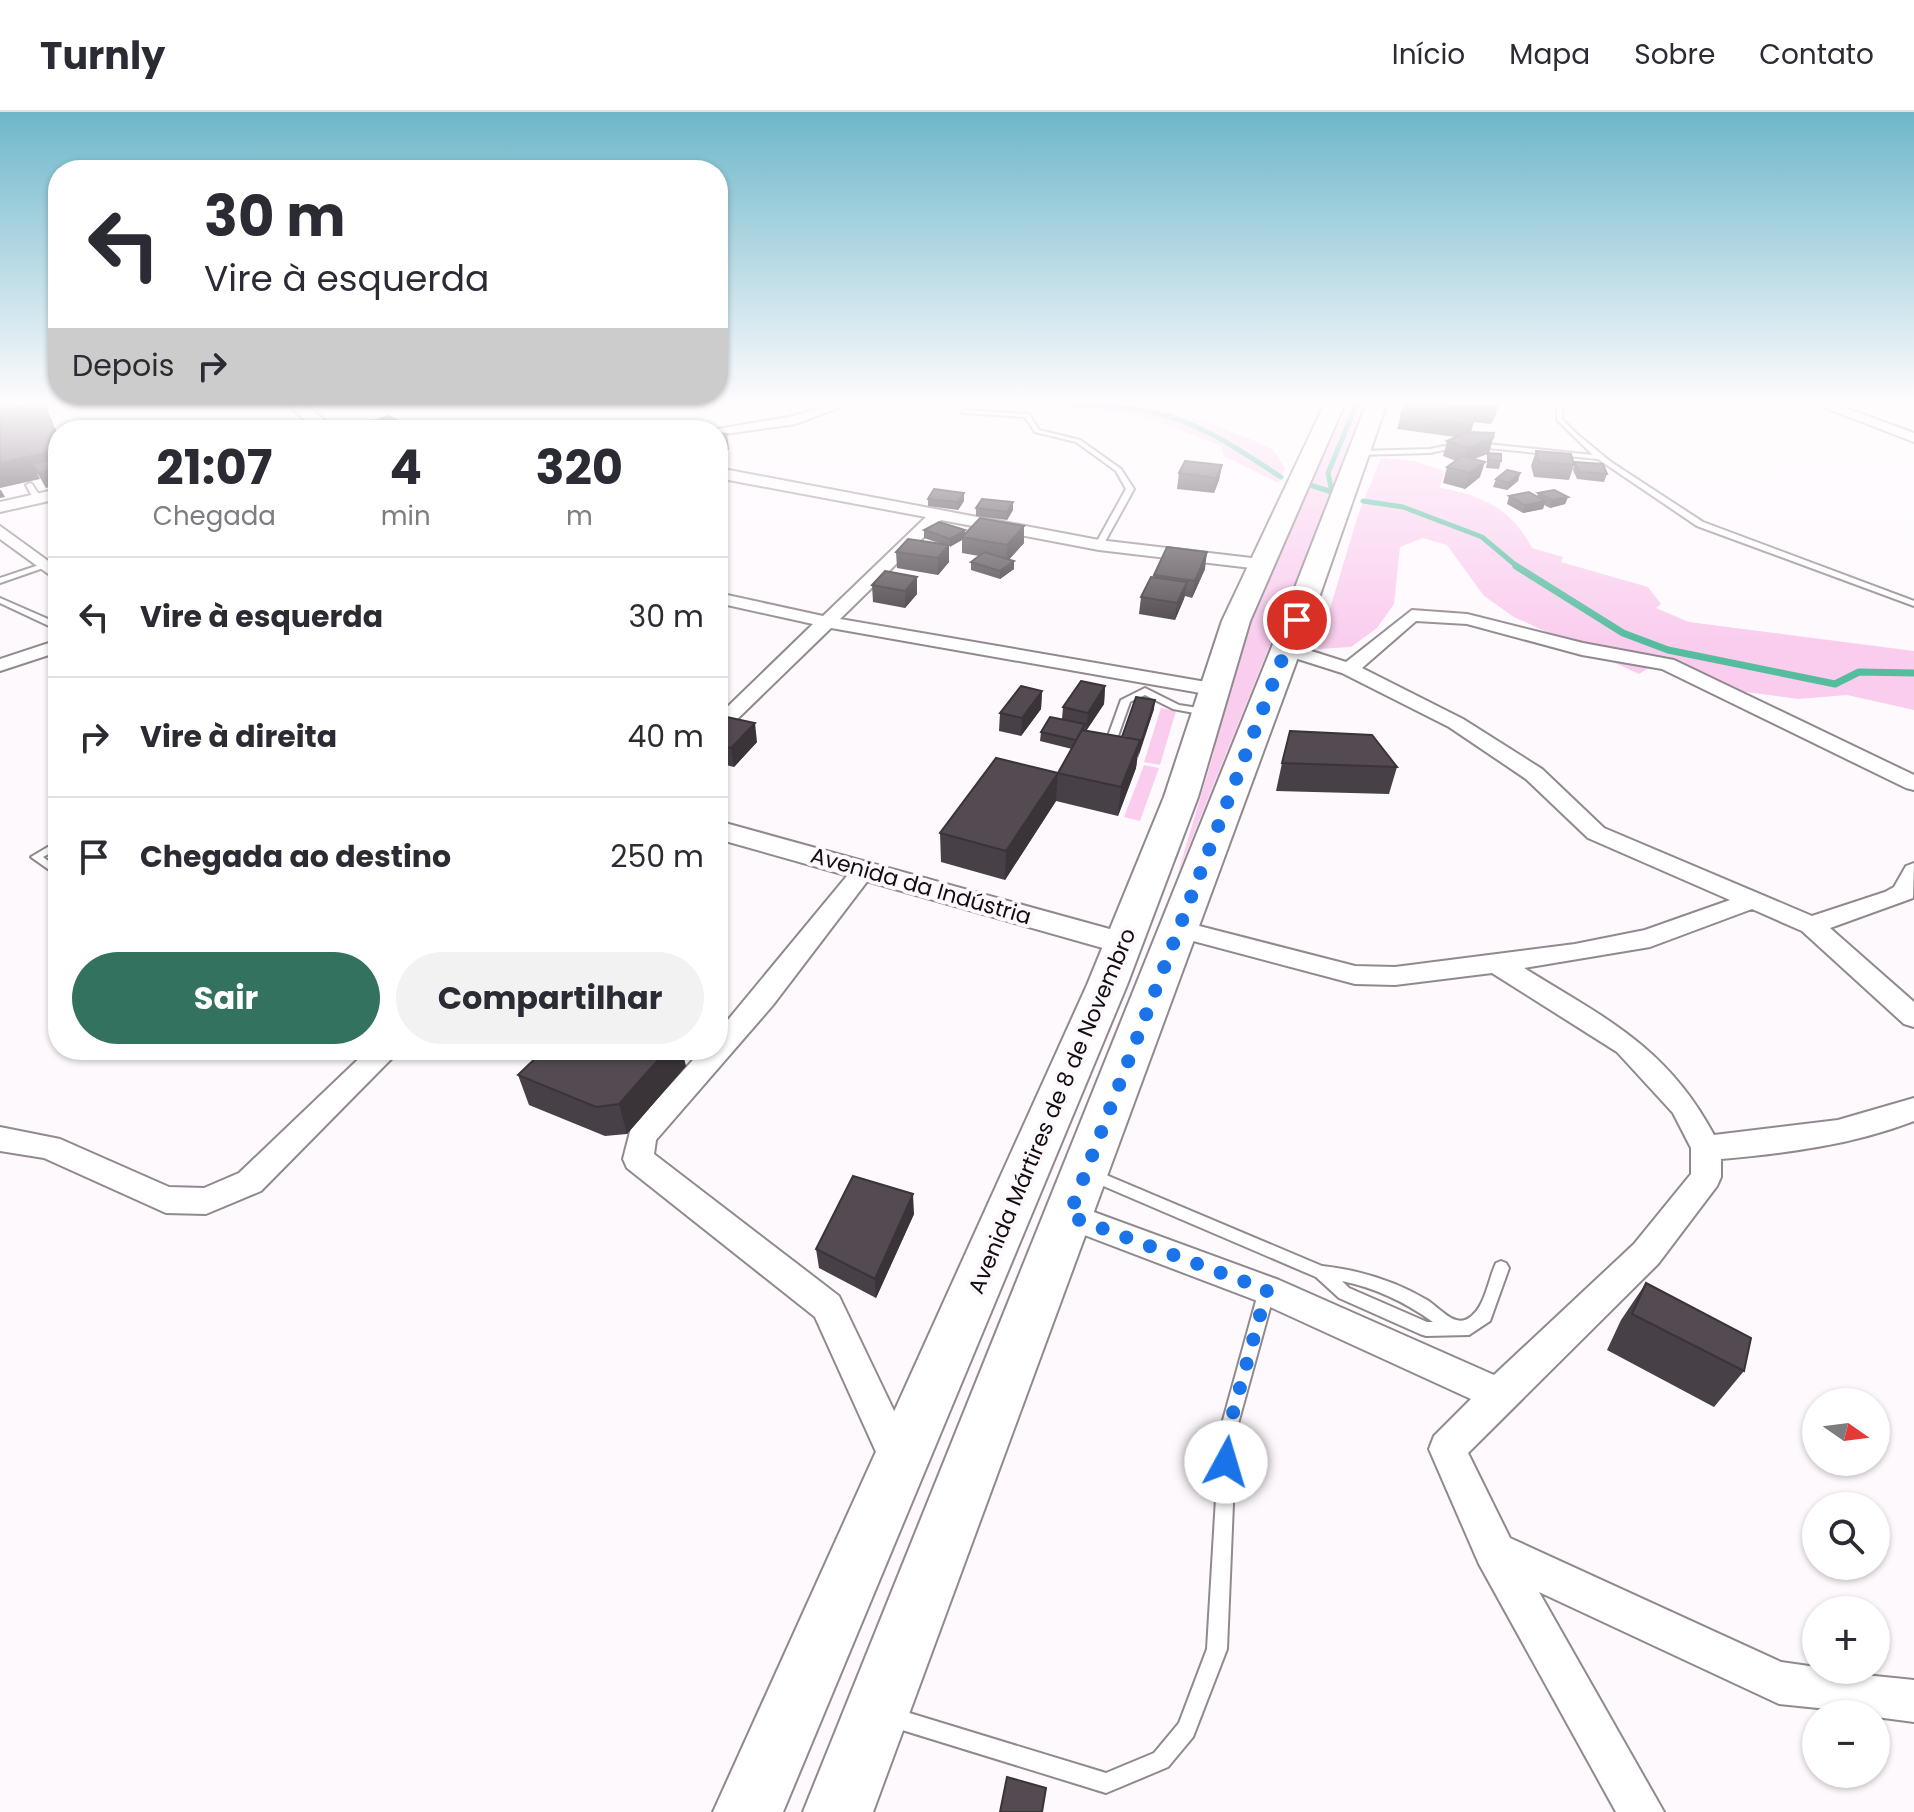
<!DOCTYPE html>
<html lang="pt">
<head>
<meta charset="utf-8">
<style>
  body { margin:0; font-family:Poppins,sans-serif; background:#f2f2f3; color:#2b2b33; height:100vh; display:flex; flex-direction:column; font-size:30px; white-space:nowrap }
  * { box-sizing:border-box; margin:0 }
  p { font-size:26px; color:#7c7c81 }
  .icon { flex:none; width:44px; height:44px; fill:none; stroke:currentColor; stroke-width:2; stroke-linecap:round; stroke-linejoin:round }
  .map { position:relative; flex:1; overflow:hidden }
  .sheet { position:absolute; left:48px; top:308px; width:680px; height:640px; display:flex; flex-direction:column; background:#fff; border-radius:32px; box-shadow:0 2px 6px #0004 }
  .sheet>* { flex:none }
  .guide { position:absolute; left:48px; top:48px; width:680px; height:244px; border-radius:32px; box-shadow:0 2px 6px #0004; background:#fff; color:#2b2b33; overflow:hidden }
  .needle { width:52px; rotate:104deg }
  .tools { position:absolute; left:1802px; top:1276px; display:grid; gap:16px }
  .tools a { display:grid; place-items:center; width:88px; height:88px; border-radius:50%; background:#fff; box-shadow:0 2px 6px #0004; font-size:40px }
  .pin { position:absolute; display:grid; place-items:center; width:68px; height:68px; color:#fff; margin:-34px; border:4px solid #fff; border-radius:50%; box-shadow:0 2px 8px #0007 }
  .me { position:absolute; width:88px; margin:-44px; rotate:6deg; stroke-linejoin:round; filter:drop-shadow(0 0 6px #0008) }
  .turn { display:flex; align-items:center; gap:28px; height:168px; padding:0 24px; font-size:36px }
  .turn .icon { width:104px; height:104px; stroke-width:2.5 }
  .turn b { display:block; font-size:56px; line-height:68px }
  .then { display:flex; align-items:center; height:76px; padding:0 24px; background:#0003; gap:16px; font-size:30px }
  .eta { display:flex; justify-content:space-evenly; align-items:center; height:136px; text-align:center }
  .eta b { font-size:48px; font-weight:700; line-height:56px }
  .cta { display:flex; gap:16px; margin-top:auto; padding:16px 24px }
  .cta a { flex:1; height:92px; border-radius:48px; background:#33725f; color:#fff; font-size:32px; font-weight:700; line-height:92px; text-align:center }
  .cta a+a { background:#f2f2f3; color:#2b2b33 }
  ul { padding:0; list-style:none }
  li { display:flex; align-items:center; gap:24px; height:120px; padding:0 24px; border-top:2px solid #e1e1e2 }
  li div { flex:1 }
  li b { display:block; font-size:30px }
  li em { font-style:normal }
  header { display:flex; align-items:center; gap:48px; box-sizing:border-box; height:112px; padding:0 40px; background:#fff; border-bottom:2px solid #e1e1e2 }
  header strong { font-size:38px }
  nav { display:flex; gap:44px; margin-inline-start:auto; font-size:28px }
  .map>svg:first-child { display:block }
  .green { fill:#facdee }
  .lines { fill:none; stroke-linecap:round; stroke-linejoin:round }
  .stream-far1 { stroke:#55bc9e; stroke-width:5 }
  .stream { stroke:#55bc9e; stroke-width:7 }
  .service-casing { stroke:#91898f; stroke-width:4 }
  .minor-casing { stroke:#91898f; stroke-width:4 }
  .tertiary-casing { stroke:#91898f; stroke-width:4 }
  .primary-casing { stroke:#91898f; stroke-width:4 }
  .service { fill:#fff; fill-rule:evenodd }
  .minor { fill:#fff; fill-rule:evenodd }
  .tertiary { fill:#fff; fill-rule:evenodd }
  .primary { fill:#fff; fill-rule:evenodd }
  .wall { fill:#474046 }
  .shaded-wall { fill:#3a3439 }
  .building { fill:#534b51; stroke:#3a3439; stroke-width:2 }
  .route { stroke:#1a73e8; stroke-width:14; stroke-dasharray:0 25.2 }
  .labels { text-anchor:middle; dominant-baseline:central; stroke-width:8; stroke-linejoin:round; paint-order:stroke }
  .street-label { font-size:22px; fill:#110e11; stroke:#fef9fd }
</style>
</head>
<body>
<header>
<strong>Turnly</strong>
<nav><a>Início</a><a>Mapa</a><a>Sobre</a><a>Contato</a></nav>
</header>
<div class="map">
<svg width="1914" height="1700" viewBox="0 0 1914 1700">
  <rect width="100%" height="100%" fill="#fef9fd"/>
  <path class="green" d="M1106,291L1184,303L1248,326L1273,337L1285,357L1278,371L1224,344L1221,334L1151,307L1054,293Z
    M1348,291H1364L1335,372L1178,761L1213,643L1227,576L1262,470Z
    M1381,346L1414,349L1444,359L1440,376C1482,383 1512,397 1532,436L1563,445L1561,450L1648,475L1661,492L1656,496L1689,510L1914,539V598L1847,583L1798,587L1746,580L1667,544L1639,562L1514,505L1484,484L1447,433L1423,426L1400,435L1394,492L1377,516L1351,535L1318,537L1358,403Z
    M1161,596L1176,599L1160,653L1144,650Z
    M1144,653L1159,656L1140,709L1124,705Z"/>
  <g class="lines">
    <path class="stream-far1" d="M1008,291C1061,294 1116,289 1167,304C1209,316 1245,342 1281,365
      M1310,373L1332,380L1328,361L1357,291
      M1363,389L1403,395L1482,425L1519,456"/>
    <path class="stream" d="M1516,454L1623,521L1668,538L1835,572L1859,560L1914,561"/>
    <defs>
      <path id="service" d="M1557,291H1563L1562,307L1577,322L1611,350L1703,410L1914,489V494L1697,414L1598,347L1477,335L1474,333L1477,331L1593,343L1557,308Z
        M964,298L1029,302L1039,318L1080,328L1121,357L1134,377L1102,435L1095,433L1126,377L1116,359L1076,330L1035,320L1025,305L962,301L961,300Z
        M1459,331L1461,332V334L1430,341L1359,343L1356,341L1359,339L1430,337Z
        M30,371L32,372L41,386L40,388L33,386L26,373Z
        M42,452L49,454L0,471V466Z
        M0,486L55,510L56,512L49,514L0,491Z
        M1145,576L1179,593L1205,597L1210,600L1205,603L1173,597L1145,583L1130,590L1113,638L1111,640H1105L1103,638L1121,588Z
        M58,729V737L43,745L58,756V764L31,745Z
        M1092,1057L1322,1154C1359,1158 1395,1169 1427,1188C1440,1196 1455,1216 1469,1206C1485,1196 1488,1168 1496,1151L1501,1149L1506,1151L1509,1156L1490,1209L1469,1223L1426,1224L1420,1222L1339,1186L1316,1165L1087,1067L1085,1063L1087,1059ZM1342,1169C1376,1176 1405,1190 1433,1210H1427L1349,1176Z
        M1267,1171L1272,1173L1275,1178L1236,1319L1227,1537L1193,1625L1168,1655L1106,1681L886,1613L883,1606L886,1599L893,1596L1106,1661L1154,1641L1179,1611L1207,1537L1220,1319L1259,1178L1262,1173Z"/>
      <path id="minor" d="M833,291L843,294L796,312L718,323V318H712L794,304Z
        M1812,291H1831L1914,321V330Z
        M718,356L1099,428L1260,447L1269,452L1260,457L1099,438L941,408L840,507L1212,571L1222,577L1212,583L831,516L725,619L718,621V604L813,512L718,491V481L823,504L926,405L718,366Z
        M58,377V387L0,400V390Z
        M0,414L58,456V469L0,427Z
        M1412,498L1467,502L1583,531L1674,548L1914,663V678L1906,676L1662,557L1582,543L1467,512L1416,509L1362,556L1463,607L1542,657L1604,716L1812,804L1885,780L1894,775L1906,754L1914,751L1913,786L1830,816L1914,890V915L1904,912L1802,819L1752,797L1650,835L1524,856C1605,906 1667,935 1714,1023L1838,1008L1914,986V1009C1852,1033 1787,1041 1721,1047V1065L1717,1074L1658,1152L1468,1341L1510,1426L1781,1550L1816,1555V1558L1914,1568V1610L1876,1605V1602L1779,1592L1539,1480L1664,1700H1616L1479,1452L1429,1337L1434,1324L1471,1287L1255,1188L1058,1113L1053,1104L1058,1095L1069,1091L1080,1095L1279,1168L1494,1263L1634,1132L1691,1062V1036L1673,1001L1617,940L1492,861L1395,873L1355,872L1167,822L1163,816L1167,810L1176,808L1355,854L1395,855L1575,832L1645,818L1730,788L1588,726L1526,667L1449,615L1342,561L1279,541L1277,537L1286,531L1346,550Z
        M58,528V540L0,559V547Z
        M864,750L876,758L872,763L773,893L656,1028L654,1042L839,1184L918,1349L912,1362L899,1367L886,1362L815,1205L627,1056L623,1047L631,1016L702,938H718V920L856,753Z
        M368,938H400L261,1079L206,1102L166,1101L44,1046L0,1039V1015L60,1027L169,1075L204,1076L239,1061Z"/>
      <path id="tertiary" d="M286,291H304L336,318H316Z
        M718,709L1135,824L1140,831L1135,838L1124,842L718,727Z"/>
      <path id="primary" d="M1325,291H1345L1250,509L1198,685L1127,873L783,1700H713L1087,873L1164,685L1222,509Z
        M1367,291H1387L1301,537L873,1700H803L1271,537Z"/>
    </defs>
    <use href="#service" class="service-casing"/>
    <use href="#minor" class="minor-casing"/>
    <use href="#tertiary" class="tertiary-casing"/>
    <use href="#primary" class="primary-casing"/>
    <use href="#service" class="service"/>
    <use href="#minor" class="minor"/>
    <use href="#tertiary" class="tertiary"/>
    <use href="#primary" class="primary"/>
  </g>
  <path class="wall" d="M1406,291H1499L1495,304L1491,312L1474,310L1471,320L1493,326L1489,341L1501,349L1499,357L1486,356L1488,342L1474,347L1480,365L1465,377L1443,371L1447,355L1456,349L1443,344L1447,329L1455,325L1397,317L1401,303Z
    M1536,339L1574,353L1569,368L1534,365L1531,354Z
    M1575,350L1607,362L1604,370L1577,367L1573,358Z
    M1222,353L1219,368L1214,381L1177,377L1179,361Z
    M1520,361L1518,369L1507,378L1493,375L1496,367Z
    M964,381V389L958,398L928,394V387Z
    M1538,381L1568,385L1565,392L1550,396L1544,393L1543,397L1523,401L1507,392L1509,384L1537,385Z
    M976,396L1013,398L1007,408L976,404Z
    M924,418L965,421L1024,431L1009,447L1014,457L1000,467L971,458V450L979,444L962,441V428L949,434V450L938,463L897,456L896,440L942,432L924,426Z
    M1205,457L1192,486L1185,484L1175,508L1139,502L1141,485L1154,463Z
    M917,465V482L905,496L873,490L872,473Z
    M1105,574L1104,592L1086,619L1122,625L1154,597L1137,646L1136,656L1118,704L1056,689L1005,768L941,750L940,721L1058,661L1072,637L1040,629L1041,620L1062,607L1063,595Z
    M1042,579L1041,597L1021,624L999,619L1000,601Z
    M718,608L757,630L734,655L718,651Z
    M1282,651L1397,655L1389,682L1276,679Z
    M686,954L627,1022L605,1024L529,993L518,963Z
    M914,1102L876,1186L819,1156L816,1137Z
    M1646,1171L1744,1259L1714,1295L1607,1238L1621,1208Z"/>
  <path class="shaded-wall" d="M0,291H47L49,293L22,299L47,298L54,313L0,323Z
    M1499,291L1495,304L1491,312L1495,297Z
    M727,322L729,337L718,350V332Z
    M1493,326L1489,341L1463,351L1467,336Z
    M58,338V373L46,376L32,352L40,367L0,376V351Z
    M1485,350L1480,365L1465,377L1469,361Z
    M1222,353L1219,368L1214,381L1216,366Z
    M1520,361L1518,369L1507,378L1509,371Z
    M0,378H1L5,385L0,386Z
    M964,381V389L958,398V390Z
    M1568,385L1565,392L1550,396L1552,388Z
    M1545,389L1543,397L1523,401L1525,393Z
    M1013,390V398L1007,408V400Z
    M1024,414V431L1007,450V433Z
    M965,418V425H962V428L950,435V427Z
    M949,433V450L938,463V446Z
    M1207,440L1205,457L1192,486L1195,469Z
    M1014,449V457L1000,467V459Z
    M917,465V482L905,496V479Z
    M1187,470L1184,487L1175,508L1177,491Z
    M1105,574L1104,592L1086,619L1088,601Z
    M1042,579L1041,597L1021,624L1022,606Z
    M1155,588L1154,597L1138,646L1139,637Z
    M755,611L757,630L734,655L731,636Z
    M1140,628L1136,656L1118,704L1121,675Z
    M1058,661L1056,689L1005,768L1006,739Z
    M667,938H682L686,954L627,1022L619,992Z
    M913,1082L914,1102L876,1186L875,1167Z"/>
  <path class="building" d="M11,291H42L47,298L42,299L37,292L0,299V293Z
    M1406,291H1420L1477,298L1472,313L1401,303Z
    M1440,291H1498L1495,297Z
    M37,292L58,322V338L0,351V299Z
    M388,304L416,318H365L359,314Z
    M1468,320L1494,321L1493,326L1467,336L1447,329Z
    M718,321L727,322L718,332Z
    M1536,339L1571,342L1574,353L1539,350Z
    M1488,341L1501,342V349L1488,348Z
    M1462,344L1485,350L1469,361L1447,355Z
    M58,346V356L38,361L32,352Z
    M1185,349L1222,353L1216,366L1179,361Z
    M1575,350L1603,352L1607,362L1579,360Z
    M1507,358L1520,361L1509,371L1496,367Z
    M934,377L964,381L958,390L928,387Z
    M1554,378L1568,385L1552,388L1538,381Z
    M1529,380L1545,389L1525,393L1509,384Z
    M982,387L1013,390L1007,400L976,396Z
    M980,406L1024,414L1007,433L962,425Z
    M939,410L965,418L950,427L924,418Z
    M908,427L949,433L938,446L896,440Z
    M1167,435L1207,440L1195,469L1154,463Z
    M984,440L1014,449L1000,459L971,450Z
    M885,459L917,465L905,479L872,473Z
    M1151,465L1187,470L1177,491L1141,485Z
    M1081,569L1105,574L1088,601L1063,595Z
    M1021,574L1042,579L1022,606L1000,601Z
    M1136,585L1155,588L1139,637L1140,628L1122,625Z
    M722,604L755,611L731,636L718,633V608Z
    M1050,605L1085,612L1076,628L1041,620Z
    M1082,618L1140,628L1121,675L1058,661L1006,739L940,721L996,646L1058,661Z
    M1290,619L1372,623L1397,655L1282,651Z
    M544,938H667L619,992L596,995L518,963Z
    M853,1064L913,1082L875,1167L816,1137Z
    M1646,1171L1751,1226L1744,1259L1632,1202Z
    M1007,1665L1046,1676L1042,1700H1000Z"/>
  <linearGradient id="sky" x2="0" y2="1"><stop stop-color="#6db7ca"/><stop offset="0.55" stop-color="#fffcfe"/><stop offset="1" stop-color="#fffcfe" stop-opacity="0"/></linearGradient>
  <rect width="1914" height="529" fill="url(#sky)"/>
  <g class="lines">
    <path class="route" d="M1226,1350L1228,1319L1267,1178L1069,1104L1297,508"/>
  </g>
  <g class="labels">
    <g class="street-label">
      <text transform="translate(921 774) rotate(16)">Avenida da Indústria</text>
      <text transform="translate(1052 999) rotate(-67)">Avenida Mártires de 8 de Novembro</text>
    </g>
  </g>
</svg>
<div class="tools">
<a><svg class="needle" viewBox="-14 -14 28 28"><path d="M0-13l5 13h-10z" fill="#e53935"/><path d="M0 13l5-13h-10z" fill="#7c7c81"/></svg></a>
<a><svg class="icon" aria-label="search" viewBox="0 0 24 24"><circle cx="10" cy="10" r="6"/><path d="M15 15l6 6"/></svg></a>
<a>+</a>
<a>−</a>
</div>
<div class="pin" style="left:1297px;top:508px;background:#d93025"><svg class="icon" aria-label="arrive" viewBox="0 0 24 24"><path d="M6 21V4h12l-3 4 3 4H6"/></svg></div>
<svg class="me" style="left:1226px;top:1350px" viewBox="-20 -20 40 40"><circle r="19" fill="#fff"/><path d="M0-13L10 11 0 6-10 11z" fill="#1a73e8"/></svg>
<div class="guide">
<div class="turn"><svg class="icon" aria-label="left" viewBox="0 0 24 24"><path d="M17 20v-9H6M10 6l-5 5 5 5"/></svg><div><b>30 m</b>Vire à esquerda</div></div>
<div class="then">Depois<svg class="icon" aria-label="right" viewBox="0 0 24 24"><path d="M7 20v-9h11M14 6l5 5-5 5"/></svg></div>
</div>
<section class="sheet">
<div class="eta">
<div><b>21:07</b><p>Chegada</p></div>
<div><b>4</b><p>min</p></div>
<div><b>320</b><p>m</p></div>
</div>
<ul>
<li><svg class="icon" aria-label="left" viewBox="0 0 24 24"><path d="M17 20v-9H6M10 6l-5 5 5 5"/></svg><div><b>Vire à esquerda</b></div><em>30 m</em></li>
<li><svg class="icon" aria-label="right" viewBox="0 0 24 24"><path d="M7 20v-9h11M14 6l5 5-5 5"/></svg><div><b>Vire à direita</b></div><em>40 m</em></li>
<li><svg class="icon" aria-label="arrive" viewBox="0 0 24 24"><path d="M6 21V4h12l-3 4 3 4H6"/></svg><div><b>Chegada ao destino</b></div><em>250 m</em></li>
</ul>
<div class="cta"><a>Sair</a><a>Compartilhar</a></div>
</section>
</div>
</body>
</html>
